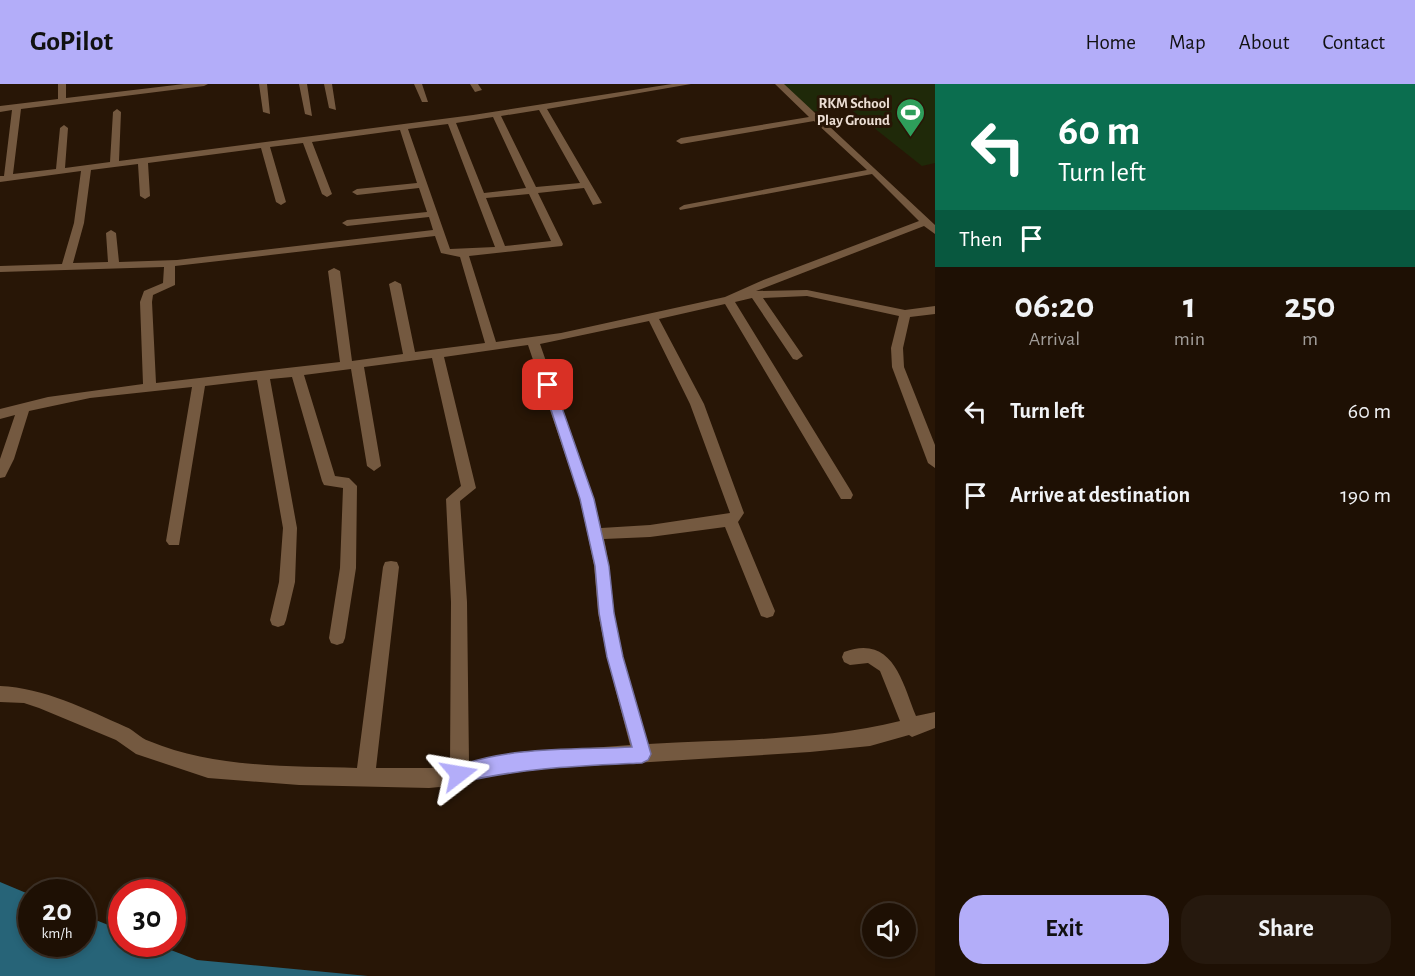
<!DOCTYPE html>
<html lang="en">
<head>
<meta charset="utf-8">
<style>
  body { margin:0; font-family:"Alegreya Sans",sans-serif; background:#26190e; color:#f1f3f6; height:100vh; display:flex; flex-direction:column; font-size:22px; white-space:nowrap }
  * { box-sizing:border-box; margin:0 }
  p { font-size:20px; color:#a19d9a }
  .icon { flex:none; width:33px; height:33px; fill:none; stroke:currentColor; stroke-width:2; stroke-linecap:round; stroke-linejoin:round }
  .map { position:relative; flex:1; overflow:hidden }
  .drawer { display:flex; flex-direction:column; background:#1e1004; width:480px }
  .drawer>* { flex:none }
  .guide { background:#0b6e4f; color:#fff; overflow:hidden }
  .fabs { position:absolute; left:862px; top:819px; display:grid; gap:12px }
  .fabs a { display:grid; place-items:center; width:54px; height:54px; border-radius:50%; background:#1e1004; box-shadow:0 3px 9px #0003,0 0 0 2px #3c3026; font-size:30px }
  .speed { position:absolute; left:18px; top:795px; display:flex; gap:12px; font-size:30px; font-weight:700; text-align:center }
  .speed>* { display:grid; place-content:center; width:78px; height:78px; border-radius:50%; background:#1e1004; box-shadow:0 3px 9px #0003,0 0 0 2px #3c3026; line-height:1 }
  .speed small { font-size:15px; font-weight:400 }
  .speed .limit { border:9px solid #d22; background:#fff; color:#111 }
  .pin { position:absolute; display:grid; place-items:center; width:51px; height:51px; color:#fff; margin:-26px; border-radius:12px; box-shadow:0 3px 9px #0006 }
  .me { position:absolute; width:66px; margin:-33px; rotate:76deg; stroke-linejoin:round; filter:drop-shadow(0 0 4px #0008) }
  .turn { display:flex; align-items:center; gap:21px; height:126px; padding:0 24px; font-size:27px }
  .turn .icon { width:78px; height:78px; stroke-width:2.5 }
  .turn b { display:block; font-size:42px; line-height:51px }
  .then { display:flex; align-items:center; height:57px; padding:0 24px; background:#0003; gap:12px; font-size:22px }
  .eta { display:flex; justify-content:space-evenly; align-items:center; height:102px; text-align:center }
  .eta b { font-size:36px; font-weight:600; line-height:42px }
  .action { display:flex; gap:12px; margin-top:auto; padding:12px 24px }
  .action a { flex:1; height:69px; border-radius:24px; background:#b3adf9; color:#111; font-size:24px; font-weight:600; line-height:69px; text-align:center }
  .action a+a { background:#26190e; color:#f1f3f6 }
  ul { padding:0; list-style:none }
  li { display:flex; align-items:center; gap:18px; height:84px; padding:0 24px }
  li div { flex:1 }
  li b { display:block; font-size:22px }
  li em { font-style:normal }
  header { display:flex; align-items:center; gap:36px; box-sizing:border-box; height:84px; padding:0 30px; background:#b3adf9; color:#111 }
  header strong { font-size:28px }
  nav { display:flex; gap:33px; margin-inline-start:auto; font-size:21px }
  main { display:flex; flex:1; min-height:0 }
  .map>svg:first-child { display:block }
  .green { fill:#1f2909 }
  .water { fill:#276478 }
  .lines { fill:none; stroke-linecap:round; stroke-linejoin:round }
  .minor { fill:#745940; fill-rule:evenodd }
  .route { fill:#b3adf9; stroke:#7470a2; stroke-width:1.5 }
  .labels { text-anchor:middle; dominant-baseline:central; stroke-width:6; stroke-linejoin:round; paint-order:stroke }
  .far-poi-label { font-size:15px; font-weight:bold; fill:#ecded4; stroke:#281606; text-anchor:end }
</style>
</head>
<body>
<header>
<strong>GoPilot</strong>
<nav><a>Home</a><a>Map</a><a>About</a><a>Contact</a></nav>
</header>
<main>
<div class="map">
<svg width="935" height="892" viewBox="0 0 935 892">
  <rect width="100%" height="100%" fill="#281606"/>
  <path class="green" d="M781,0H935V79L922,82L849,24L809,28Z"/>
  <path class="water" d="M0,798L31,811L32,860H82L83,831L121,846L122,860H155L197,876L368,892H0Z"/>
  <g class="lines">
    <path class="minor" d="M58,0H66V14L184,0H208L204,2L21,25L13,90L56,85L60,44L64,41L68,44L65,84L110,78L113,28L117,25L121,28L119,77L473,31L672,0H691L547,25L602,119L593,121L584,104L538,109L563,160L562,162L469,172L496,258L561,249L725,213L761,197L919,137L872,90L680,126L679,124L684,121L867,86L814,37L681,60L676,57L681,54L809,33L775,0H784L935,141V150L924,142L756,207L807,206L905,226L935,222V230L910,233L903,264L904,283L935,361V384L928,379L892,283L891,264L899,232L807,212L763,214L803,272L797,276L793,275L752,214L735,218L851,407L853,411L851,415H841L725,220L659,235L704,320L744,429L738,438L775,527L773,532L767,534L761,532L725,443L650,453L604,455C610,480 610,504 614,529C621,574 636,617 648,660C730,655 822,657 900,637L880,587L868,579L850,581L844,578L842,573L844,568C893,550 902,598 916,632L935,628V644L912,653L909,651L870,662L810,668L538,685L499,689L450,702L429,704L299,701L208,694L136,670L116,656L39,624L24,619L0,618V602C44,604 86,625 126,643C134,646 140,654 149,657C214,684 288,682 357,684L383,483L385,478L391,477L397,478L399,483L376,684H450L451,518L446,415L461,402L432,274L364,283L381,382L374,387L367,382L351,285L304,291L335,392L349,394L357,402L356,484L345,554L343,559L337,561L331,559L329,554L340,484L343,404L324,401L322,397L292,293L270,295L297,444L295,498L286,536L284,541L278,543L272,541L270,536L279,498L283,444L257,296L205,302L179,461H169L166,457L192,303L90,314L29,327L14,375L5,393L0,394V375L15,331L0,335V325L48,313L143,300L140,218L144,207L163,199L164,183L0,188V182L62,180L74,139L81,87L0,98V92H4L12,26L0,28V22L58,15ZM539,26L580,99L536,103L501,32ZM493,33L526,104L484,109L456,39ZM448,40L495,163L450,165L408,45ZM400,46L417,99L357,105L352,108L357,111L419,104L427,128L347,136L342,139L347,142L429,133L433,146L177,176L119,178L116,149L111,146L106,149L108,178L73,179L84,139L91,86L138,80L140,112L145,115L150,112L148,79L261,64L276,118L281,121L286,118L270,63L303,59L322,110L327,113L332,110L312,58ZM529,110L551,157L505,162L486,114ZM435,152L441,169L460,173L485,259L415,268L401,200L395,197L389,200L403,270L352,277L340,187L334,184L328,187L340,278L156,299L152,218L153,211L175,201V182ZM649,237L690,320L730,429L650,441L601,444L594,415L540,260ZM528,261L580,415L594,481L598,529L607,573L630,661L499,671L469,679L467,518L460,417L476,404L444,273Z
      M259,0H267L270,30L263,28Z
      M299,0H307L312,32L305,30Z
      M324,0H332L336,26L329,24Z
      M414,0H422L428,18H422Z
      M470,0H478L482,6L475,8Z"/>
  </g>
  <path class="route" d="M548,297L554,301L594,415L609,482L614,529L623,573L651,670L648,676L642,679C580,682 519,684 459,699L453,696L450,690L453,684C508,662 574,666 632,663L607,573L599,529L595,482L580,415L543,301Z"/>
  <defs>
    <symbol id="stadium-pin" viewBox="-11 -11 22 30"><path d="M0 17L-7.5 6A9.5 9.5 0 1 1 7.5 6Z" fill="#2e9e5b" stroke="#281606"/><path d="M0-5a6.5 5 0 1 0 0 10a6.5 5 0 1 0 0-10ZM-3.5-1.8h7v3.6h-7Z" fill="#fff"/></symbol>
  </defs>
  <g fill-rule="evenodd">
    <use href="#stadium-pin" x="894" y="12" width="33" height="45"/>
  </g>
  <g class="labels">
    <g class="far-poi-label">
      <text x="890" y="19">RKM School<tspan x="890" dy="17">Play Ground</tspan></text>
    </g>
  </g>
</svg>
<div class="fabs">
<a><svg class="icon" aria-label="sound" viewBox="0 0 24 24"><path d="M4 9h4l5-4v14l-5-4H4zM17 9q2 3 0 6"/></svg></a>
</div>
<div class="speed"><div>20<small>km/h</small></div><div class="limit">30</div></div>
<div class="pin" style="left:548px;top:301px;background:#d93025"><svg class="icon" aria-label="arrive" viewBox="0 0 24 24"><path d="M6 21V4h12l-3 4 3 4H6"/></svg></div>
<svg class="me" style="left:459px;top:690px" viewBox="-20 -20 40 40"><path d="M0-17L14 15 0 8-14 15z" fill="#b3adf9" stroke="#fff" stroke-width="4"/></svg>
</div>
<section class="drawer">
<div class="guide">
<div class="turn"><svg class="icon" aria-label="left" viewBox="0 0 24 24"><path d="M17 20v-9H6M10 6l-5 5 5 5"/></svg><div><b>60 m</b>Turn left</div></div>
<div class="then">Then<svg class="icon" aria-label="arrive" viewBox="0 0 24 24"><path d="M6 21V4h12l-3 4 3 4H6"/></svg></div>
</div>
<div class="eta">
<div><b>06:20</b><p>Arrival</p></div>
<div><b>1</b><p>min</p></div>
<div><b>250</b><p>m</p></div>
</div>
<ul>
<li><svg class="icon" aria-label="left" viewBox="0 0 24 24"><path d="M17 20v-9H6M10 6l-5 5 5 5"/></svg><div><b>Turn left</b></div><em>60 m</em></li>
<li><svg class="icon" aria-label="arrive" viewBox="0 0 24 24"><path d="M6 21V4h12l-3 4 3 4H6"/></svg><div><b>Arrive at destination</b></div><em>190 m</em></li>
</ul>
<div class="action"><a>Exit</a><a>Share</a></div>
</section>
</main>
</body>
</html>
